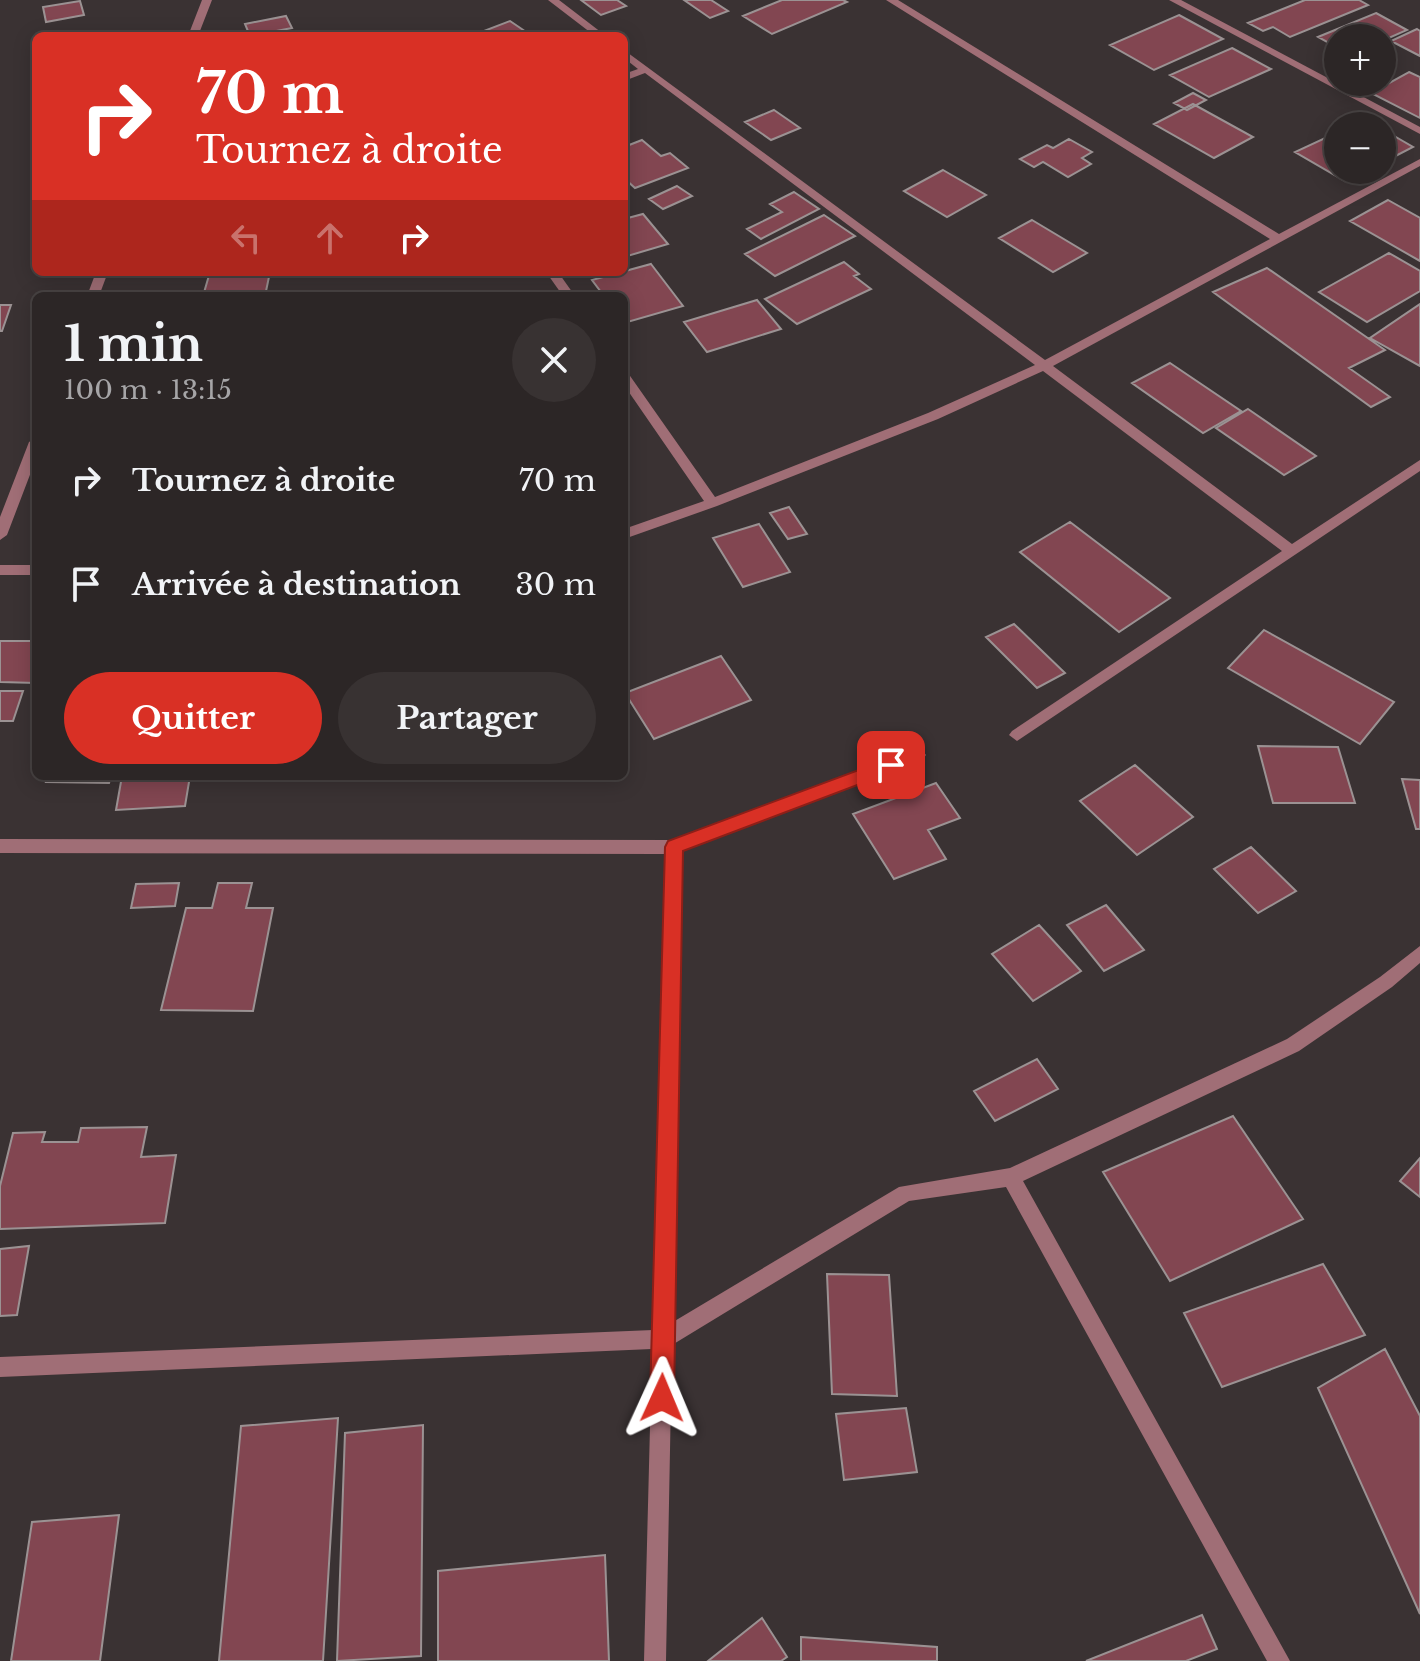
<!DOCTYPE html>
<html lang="fr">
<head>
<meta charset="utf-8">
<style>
  body { margin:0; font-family:"Libre Baskerville",serif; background:#383232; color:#f1f3f6; height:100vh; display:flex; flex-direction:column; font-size:30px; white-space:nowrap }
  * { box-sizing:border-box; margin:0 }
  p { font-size:26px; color:#a6a5a7 }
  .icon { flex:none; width:44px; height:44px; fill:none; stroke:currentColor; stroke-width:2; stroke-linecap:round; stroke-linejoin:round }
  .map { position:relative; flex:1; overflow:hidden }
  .sheet { position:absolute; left:32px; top:292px; width:596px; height:488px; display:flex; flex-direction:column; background:#2c2626; border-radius:12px; box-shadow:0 4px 20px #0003,0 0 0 2px #484343 }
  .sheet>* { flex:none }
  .hud { position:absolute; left:32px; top:32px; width:596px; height:244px; border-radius:12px; box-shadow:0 4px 20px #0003,0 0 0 2px #484343; background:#d93025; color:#fff; overflow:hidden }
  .controls { position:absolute; left:1324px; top:24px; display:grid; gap:16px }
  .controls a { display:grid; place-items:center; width:72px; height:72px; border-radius:50%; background:#2c2626; box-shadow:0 4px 20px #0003,0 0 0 2px #484343; font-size:40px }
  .pin { position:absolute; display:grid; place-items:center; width:68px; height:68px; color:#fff; margin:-34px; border-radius:16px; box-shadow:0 4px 12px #0006 }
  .me { position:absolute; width:88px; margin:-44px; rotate:1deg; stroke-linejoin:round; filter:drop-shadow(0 0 6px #0008) }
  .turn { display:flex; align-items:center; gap:28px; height:168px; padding:0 32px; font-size:36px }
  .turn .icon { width:104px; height:104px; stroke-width:2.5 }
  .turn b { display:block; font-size:56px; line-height:68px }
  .lanes { display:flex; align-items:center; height:76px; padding:0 32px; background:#0003; justify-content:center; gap:40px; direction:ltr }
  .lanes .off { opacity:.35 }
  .round { display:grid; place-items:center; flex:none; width:84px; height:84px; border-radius:42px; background:#383232 }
  .headline { display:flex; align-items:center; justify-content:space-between; height:136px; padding:0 32px }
  h1 { font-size:48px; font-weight:700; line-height:60px }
  .action { display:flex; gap:16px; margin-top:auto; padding:16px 32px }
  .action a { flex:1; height:92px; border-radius:48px; background:#d93025; color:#fff; font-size:32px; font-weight:700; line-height:92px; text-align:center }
  .action a+a { background:#383232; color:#f1f3f6 }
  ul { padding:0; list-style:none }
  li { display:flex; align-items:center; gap:24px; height:104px; padding:0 32px }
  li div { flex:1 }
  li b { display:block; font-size:30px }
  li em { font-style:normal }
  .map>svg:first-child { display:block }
  .building { fill:#824651; stroke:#9b9293; stroke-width:2 }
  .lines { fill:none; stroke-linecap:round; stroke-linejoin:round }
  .minor { fill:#a06e76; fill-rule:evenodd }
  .route { fill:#d93025; stroke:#8d1f18; stroke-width:2 }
</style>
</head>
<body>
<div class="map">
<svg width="1420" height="1661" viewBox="0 0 1420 1661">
  <rect width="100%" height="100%" fill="#3a3233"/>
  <path class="building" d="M581,0H617L626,6L601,15Z
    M684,0H711L728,11L710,18Z
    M782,0H843L847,2L772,34L743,16Z
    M1305,0H1359L1368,5L1290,37L1273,27L1263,31L1248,23Z
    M80,1L84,15L46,22L43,7Z
    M1376,13L1407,30L1382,41V38H1338V48L1318,37Z
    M1179,15L1223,39L1154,70L1110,45Z
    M286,16L292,28L250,36L245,24Z
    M510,21L532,36H471Z
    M1417,29L1420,31V56L1391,41Z
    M1232,48L1271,69L1209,97L1170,75Z
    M1409,72L1420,77V118L1371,93Z
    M1193,93L1206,100L1187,110L1174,103Z
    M1193,104L1253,137L1214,158L1154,124Z
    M774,110L800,128L771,140L745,122Z
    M1382,129L1413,147L1382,163Z
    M1338,132V170H1367L1345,181L1295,152Z
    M1069,139L1092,152L1082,158L1091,164L1068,177L1043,162L1034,167L1020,159L1047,145L1053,148Z
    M642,140L661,156L670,153L688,168L635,188L624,178V147Z
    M943,170L986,195L947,217L904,191Z
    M677,186L692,196L663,209L649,199Z
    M794,192L819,209L761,239L747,229L782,212L770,204Z
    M1388,200L1420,218V261L1350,221Z
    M643,214L668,244L624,257V219Z
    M824,215L855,236L775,276L745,254Z
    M1032,220L1087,253L1053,272L999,238Z
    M1389,253L1420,271V291L1367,322L1319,292Z
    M844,262L859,274L854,276L871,289L797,324L765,299Z
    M651,264L683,306L624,323V296H604L592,280Z
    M1267,268L1385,350L1349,368L1390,397L1371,407L1213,292Z
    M210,272H270L265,296H203Z
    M757,300L781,329L707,352L684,322Z
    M1420,304V366L1370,338Z
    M0,305H11L2,331H0Z
    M1170,363L1241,411L1203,433L1132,383Z
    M1248,409L1316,456L1284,475L1216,428Z
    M789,507L807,534L788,539L770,513Z
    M1070,522L1170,598L1119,632L1020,552Z
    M759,524L790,572L743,587L713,538Z
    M1014,624L1065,673L1037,688L986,637Z
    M1264,630L1394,702L1360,744L1228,668Z
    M0,641H36V683L0,682Z
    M721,656L751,700L654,739L625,693Z
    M0,691H23L13,721H0Z
    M1258,746L1338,747L1355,803H1273Z
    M1135,765L1193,817L1137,855L1080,801Z
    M48,776H111L109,783L46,782Z
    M122,776H190L185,806L116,810Z
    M1402,779L1420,780V829H1416Z
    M936,783L960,818L928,830L946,859L894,879L853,814Z
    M1251,847L1296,891L1258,913L1214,869Z
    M179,883L175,906L131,908L136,884Z
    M218,883H252L246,908H273L253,1011L161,1010L186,908H212Z
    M1106,905L1144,950L1104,971L1067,925Z
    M1039,925L1081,971L1033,1001L992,954Z
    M1037,1059L1058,1089L995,1121L974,1091Z
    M1233,1116L1303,1219L1170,1281L1103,1172Z
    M147,1127L141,1157L176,1155L165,1223L0,1229V1186L13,1133L45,1132L42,1142H78L81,1128Z
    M1420,1158V1197L1400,1181Z
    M29,1246L17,1315L0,1316V1249Z
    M1323,1264L1365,1335L1222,1387L1184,1313Z
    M827,1274L889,1275L897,1396L832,1394Z
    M1385,1349L1420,1416V1614L1318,1388Z
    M906,1408L917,1472L844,1480L836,1414Z
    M338,1418L323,1661H219L241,1426Z
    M423,1425L421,1656L337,1661L345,1433Z
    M119,1515L100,1661H11L32,1522Z
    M605,1555L609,1661H438V1571Z
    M1202,1615L1217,1649L1186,1661H1086Z
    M762,1618L787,1657L781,1661H708Z
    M801,1637L937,1647V1661H801Z"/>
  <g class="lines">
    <path class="minor" d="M202,0H212L198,36H188Z
      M548,0H559L606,36H595Z
      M886,0H898L1279,234L1420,159V166L1053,366L1292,544L1420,460V471L1017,741L1009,735L1012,731L1282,551L1043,371L938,419L717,506L624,539V529L704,501L624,385V372L628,373L715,497L928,413L1035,365L645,73L624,81V74L638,69L624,58V50L1045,360L1270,239Z
      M1169,0H1181L1420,127V134Z
      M96,272H108L99,296H87Z
      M546,272H558L575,296H563Z
      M36,438V459L7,535L0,540V517L29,442Z
      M0,565H36V575H0Z
      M918,749L923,751L926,755L923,759L682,851L673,1322L899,1187L1010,1168L1287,1039L1380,977L1420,946V963L1392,987L1299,1051L1023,1181L1290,1661H1267L1006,1187L909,1201L672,1345L666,1661H644L652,1349L0,1377V1357L653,1330L666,854L0,853V839L673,840Z"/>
  </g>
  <path class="route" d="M891,758L899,765L897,770L683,851L674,1398L670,1406L662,1409L654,1406L650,1398L665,847L668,841Z"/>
</svg>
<div class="controls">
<a>+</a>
<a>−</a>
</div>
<div class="pin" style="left:891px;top:765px;background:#d93025"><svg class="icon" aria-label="arrive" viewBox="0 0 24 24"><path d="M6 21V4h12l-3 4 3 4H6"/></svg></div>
<svg class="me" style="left:662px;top:1398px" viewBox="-20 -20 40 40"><path d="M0-17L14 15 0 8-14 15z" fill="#d93025" stroke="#fff" stroke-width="4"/></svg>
<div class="hud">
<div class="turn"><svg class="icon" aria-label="right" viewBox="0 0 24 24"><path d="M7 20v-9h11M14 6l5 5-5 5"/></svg><div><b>70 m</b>Tournez à droite</div></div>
<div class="lanes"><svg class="icon off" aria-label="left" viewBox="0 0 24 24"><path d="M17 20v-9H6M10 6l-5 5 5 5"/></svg><svg class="icon off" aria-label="ahead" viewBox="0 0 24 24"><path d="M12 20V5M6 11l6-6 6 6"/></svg><svg class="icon" aria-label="right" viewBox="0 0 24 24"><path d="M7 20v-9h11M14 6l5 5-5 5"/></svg></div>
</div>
<section class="sheet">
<div class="headline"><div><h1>1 min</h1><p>100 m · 13:15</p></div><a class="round"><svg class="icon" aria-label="close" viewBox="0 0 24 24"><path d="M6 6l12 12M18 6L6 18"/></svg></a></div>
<ul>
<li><svg class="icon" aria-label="right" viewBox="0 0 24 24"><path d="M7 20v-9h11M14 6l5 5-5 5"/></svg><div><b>Tournez à droite</b></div><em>70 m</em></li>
<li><svg class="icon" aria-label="arrive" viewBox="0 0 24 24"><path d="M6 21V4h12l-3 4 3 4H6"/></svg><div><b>Arrivée à destination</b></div><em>30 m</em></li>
</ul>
<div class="action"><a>Quitter</a><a>Partager</a></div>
</section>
</div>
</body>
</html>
